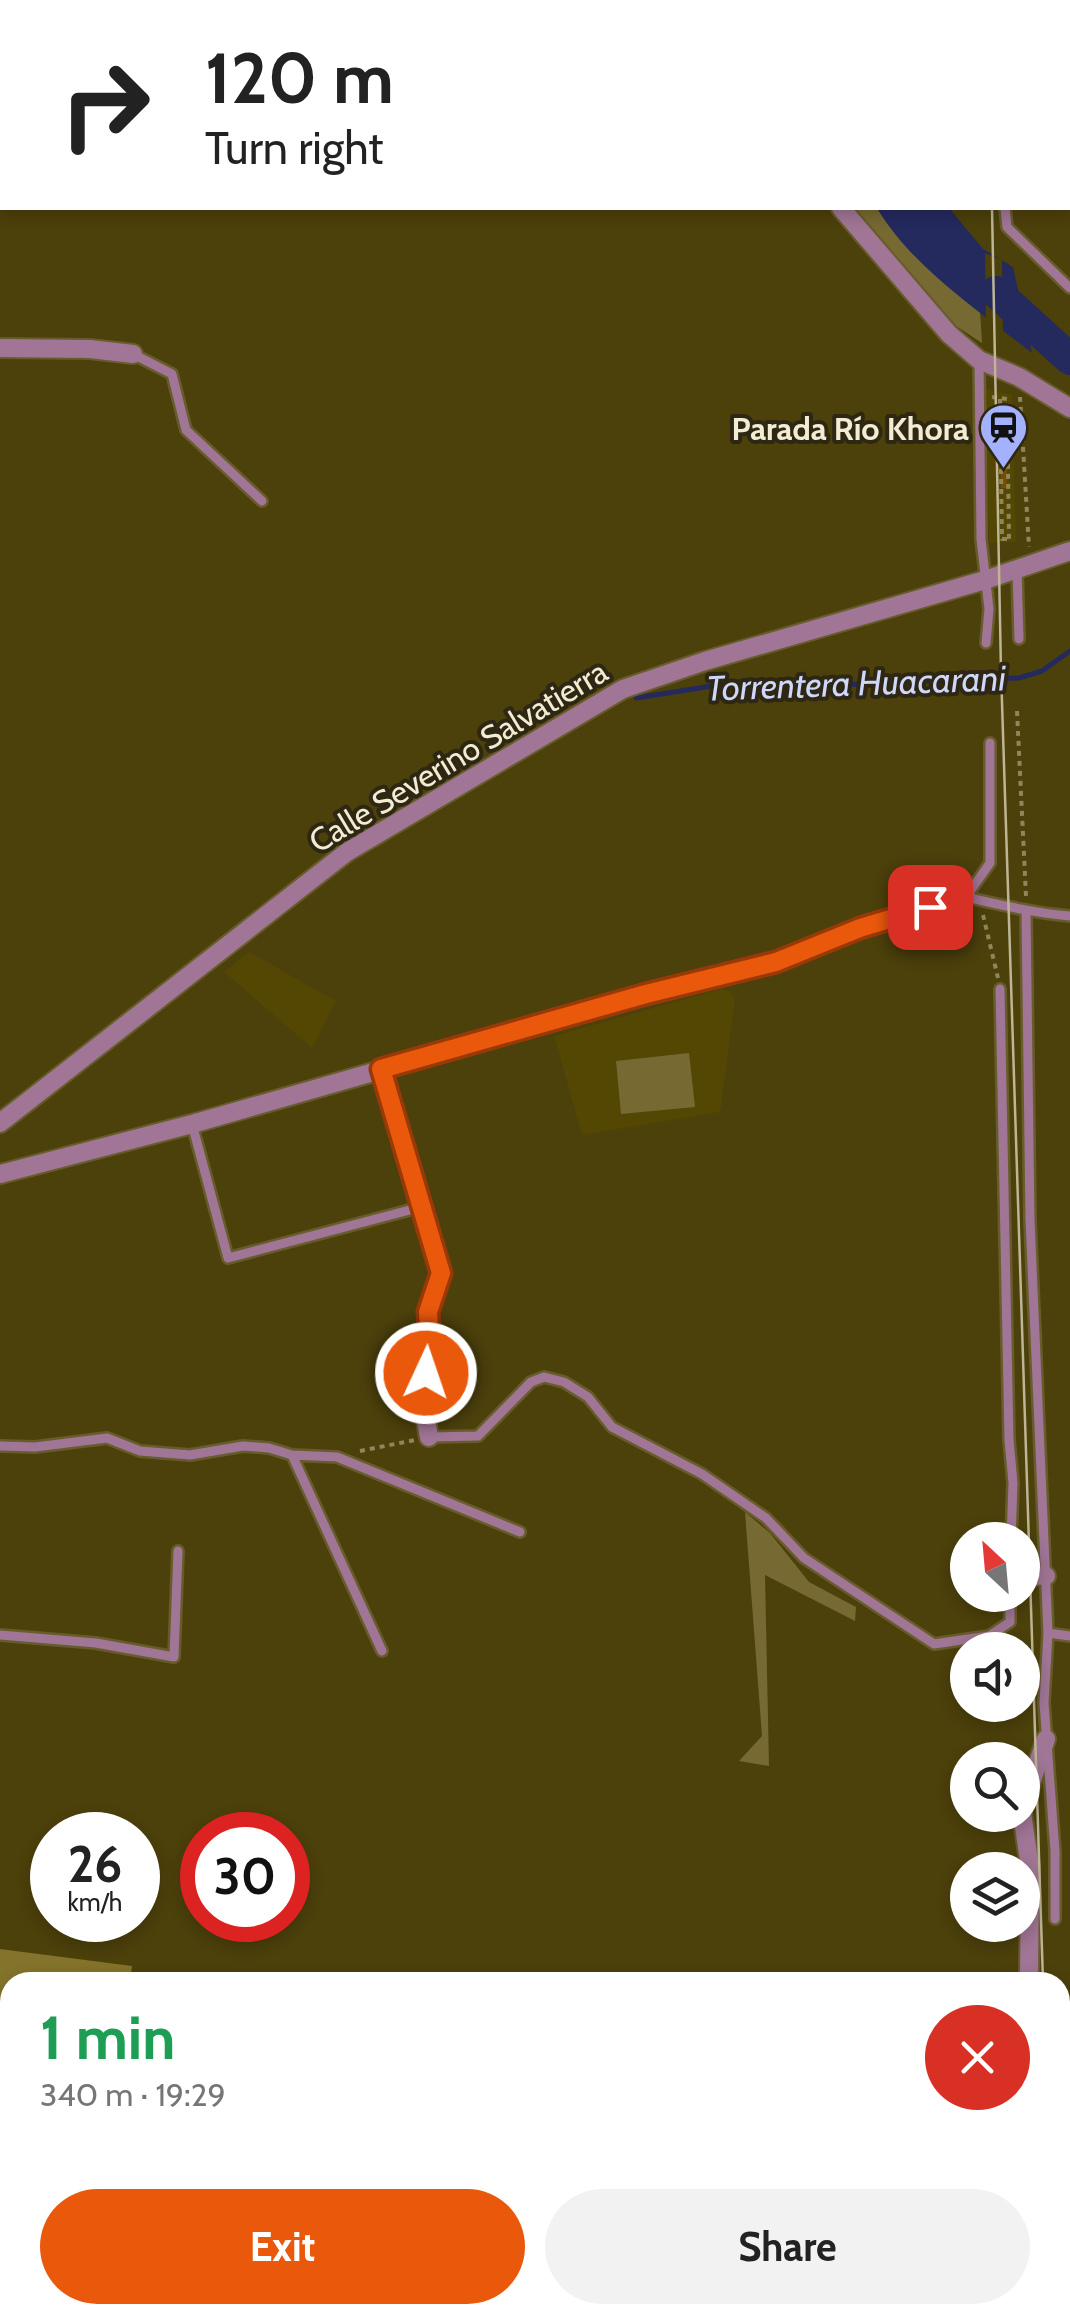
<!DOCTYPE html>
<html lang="en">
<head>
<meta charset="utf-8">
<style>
  body { margin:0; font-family:Cabin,sans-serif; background:#f2f2f2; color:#222; height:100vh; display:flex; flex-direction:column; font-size:38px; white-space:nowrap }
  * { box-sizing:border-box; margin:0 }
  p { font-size:32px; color:#767676 }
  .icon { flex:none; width:55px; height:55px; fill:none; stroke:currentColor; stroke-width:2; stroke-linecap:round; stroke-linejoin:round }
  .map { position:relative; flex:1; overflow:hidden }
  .side { position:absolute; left:0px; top:1972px; width:1070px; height:352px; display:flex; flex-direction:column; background:#fff; border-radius:30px 30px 0 0; box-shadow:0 5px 15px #0003 }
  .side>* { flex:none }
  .top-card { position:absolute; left:0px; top:0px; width:1070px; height:210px; box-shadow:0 5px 15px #0003; background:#fff; color:#222; overflow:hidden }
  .needle { width:65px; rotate:334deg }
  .buttons { position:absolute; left:950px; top:1522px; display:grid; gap:20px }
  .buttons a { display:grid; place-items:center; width:90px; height:90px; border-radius:50%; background:#fff; box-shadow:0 5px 15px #0003; font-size:50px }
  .speed { position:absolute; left:30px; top:1812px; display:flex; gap:20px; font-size:50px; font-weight:700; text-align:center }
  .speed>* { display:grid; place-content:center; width:130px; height:130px; border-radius:50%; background:#fff; box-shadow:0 5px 15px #0003; line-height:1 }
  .speed small { font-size:25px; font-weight:400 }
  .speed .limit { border:15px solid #d22; background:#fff; color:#111 }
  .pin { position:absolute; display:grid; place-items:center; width:85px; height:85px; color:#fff; margin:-42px; border-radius:20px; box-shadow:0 5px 15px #0006 }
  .me { position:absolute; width:110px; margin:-55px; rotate:3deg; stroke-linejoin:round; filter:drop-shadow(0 0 8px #0008) }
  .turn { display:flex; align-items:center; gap:35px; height:210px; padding:0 40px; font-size:45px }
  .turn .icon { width:130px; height:130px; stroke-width:2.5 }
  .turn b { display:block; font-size:70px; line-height:85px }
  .round { display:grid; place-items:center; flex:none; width:105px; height:105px; border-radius:52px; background:#f2f2f2 }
  .overview { display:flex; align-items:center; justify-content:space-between; height:170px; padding:0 40px }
  h1 { font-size:60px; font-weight:700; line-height:75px; color:#1e9e55 }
  .primary-button { display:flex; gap:20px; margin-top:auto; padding:20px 40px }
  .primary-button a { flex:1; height:115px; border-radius:60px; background:#ea580c; color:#fff; font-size:40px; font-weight:700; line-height:115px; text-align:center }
  .primary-button a+a { background:#f2f2f2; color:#222 }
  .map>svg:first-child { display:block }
  .built { fill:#544703 }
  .green { fill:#766932 }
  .forest { fill:#84732a }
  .water { fill:#24295e }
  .pier { fill:#4c400b }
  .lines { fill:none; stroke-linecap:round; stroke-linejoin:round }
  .stream { stroke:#24295e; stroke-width:5 }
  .river { stroke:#24295e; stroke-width:32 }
  .building { fill:#744e02 }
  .lane-casing { stroke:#675c2b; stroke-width:14 }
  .street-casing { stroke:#675c2b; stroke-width:22 }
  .path { stroke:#90865c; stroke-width:4; stroke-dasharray:5 5; stroke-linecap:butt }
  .lane { stroke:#a07595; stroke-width:9 }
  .street { stroke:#a07595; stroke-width:18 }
  .tram { stroke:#bdb593; stroke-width:2.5 }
  .route-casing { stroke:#983908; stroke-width:25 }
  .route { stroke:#ea580c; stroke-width:18 }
  .labels { text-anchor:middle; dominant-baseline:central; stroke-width:8; stroke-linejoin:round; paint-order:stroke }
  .poi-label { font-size:32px; font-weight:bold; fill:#f2ecd2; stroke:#2d2713; text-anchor:end }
  .street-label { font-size:32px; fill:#f2ecd2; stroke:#2d2713 }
  .water-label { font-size:35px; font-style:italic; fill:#cfd7fa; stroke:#2d2713 }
</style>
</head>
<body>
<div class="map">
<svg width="1070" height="2323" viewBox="0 0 1070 2323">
  <rect width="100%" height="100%" fill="#4c400b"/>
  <path class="built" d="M985,389L1012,395L1016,542L989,543Z
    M249,952L336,1001L312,1048L224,972Z
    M721,989L730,992L735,999L720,1112L582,1135L554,1036Z"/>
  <path class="green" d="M853,208H877C902,249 942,281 980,311L982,343L944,318Z
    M689,1053L695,1107L621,1114L616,1061Z
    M745,1512L770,1533L809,1582L856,1607L855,1621L765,1575L769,1766L739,1761L762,1736Z"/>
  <path class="forest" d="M0,1949L132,1966L130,1982H10V2061L0,2059Z"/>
  <path class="water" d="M877,208H949L983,249L1013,267L1032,353C978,310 913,268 877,208Z"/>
  <path class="pier" d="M985,253L1002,260L1003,336L986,323Z"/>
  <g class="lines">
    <path class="stream" d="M636,698L750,680L810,686L1019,678L1042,671L1070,651
      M0,2202L10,2203
      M793,2315L796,2323"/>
    <path class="river" d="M996,292L1070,359"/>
  </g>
  <path class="building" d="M1000,444H1007V488H1001Z"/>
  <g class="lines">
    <defs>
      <path id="lane" d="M321,0L324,2
        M843,0L845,2
        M971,0V2
        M997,0L998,2
        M143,2V0
        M464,2L466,0
        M0,39L2,40
        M1005,208L1007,227L1070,288
        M133,354L172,374L186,430L262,501
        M979,360L981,539L989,609L986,643
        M1017,569L1019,639
        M990,743V863L966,897C1001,905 1034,913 1070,916
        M1026,912L1030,1220L1048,1633L1044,1703L1055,1851V1919
        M1000,989L1009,1440L1013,1483L1011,1540
        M192,1124L228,1258L421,1207
        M429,1437L478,1436L531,1382L544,1377L564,1382L588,1397L612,1427L702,1474L766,1518L804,1558L934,1644L989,1636L1010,1622V1595
        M0,1446L35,1447L107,1438L140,1451L190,1455L243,1446L269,1448L292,1455L337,1457L520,1532
        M292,1455L382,1651
        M1048,1633L1070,1636
        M0,1635L96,1643L174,1657L178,1551"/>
      <path id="street" d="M691,0L694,2
        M1068,49L1070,46
        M841,208L949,334L979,360L1019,377L1070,408
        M0,348L90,349L133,354
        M381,1069L441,1273L428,1312L430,1346L422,1399L429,1437
        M0,1123L347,852L623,689L705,661L985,580L1070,551
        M0,1174L192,1124L646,994L776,962L860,928L966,897
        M1022,1575L1046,1576
        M1022,1809L1046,1739
        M1022,1813L1030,1867L1029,1982
        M1037,2315V2323"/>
    </defs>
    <use href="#lane" class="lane-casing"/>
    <use href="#street" class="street-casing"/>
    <path class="path" d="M992,397L1007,399L1009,539
      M1020,397L1029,547
      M1000,399L1002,539H1007
      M1017,711L1026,896
      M983,915L998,978
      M360,1451L415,1440"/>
    <use href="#lane" class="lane"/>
    <use href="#street" class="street"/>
    <path class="tram" d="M987,0L988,2
      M992,208L1001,671L1043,1982
      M1051,2315V2323"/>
  </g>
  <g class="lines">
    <defs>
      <path id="route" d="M426,1373L430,1346L428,1312L441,1273L381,1069L646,994L776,962L860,928L930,907"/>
    </defs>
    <use href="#route" class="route-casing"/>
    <use href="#route" class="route"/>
  </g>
  <defs>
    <symbol id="station-pin" viewBox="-11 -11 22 30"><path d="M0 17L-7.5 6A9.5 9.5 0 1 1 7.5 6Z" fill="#a4b1fc" stroke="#2d2713"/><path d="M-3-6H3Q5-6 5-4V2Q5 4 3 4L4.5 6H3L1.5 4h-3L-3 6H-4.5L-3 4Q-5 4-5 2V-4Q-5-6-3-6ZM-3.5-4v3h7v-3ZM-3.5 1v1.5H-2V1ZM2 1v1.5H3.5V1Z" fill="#111"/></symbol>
  </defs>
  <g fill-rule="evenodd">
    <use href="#station-pin" x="976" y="400" width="55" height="75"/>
  </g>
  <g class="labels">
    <g class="poi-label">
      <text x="969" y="428">Parada Río Khora</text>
    </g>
    <g class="street-label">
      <text transform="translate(458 756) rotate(-31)">Calle Severino Salvatierra</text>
    </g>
    <g class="water-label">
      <text transform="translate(856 683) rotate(-2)">Torrentera Huacarani</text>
    </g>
  </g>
</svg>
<div class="buttons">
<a><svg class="needle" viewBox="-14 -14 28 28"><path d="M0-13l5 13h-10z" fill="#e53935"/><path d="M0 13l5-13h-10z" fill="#767676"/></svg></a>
<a><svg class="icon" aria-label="sound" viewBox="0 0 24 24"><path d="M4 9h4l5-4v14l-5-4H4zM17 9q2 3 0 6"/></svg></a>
<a><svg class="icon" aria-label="search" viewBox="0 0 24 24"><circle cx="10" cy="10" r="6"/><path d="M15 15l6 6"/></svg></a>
<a><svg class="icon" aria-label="layers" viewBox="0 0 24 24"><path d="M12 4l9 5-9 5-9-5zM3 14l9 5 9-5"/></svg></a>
</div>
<div class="speed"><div>26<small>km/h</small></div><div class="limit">30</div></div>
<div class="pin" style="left:930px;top:907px;background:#d93025"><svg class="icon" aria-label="arrive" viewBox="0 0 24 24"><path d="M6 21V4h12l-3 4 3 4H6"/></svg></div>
<svg class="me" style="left:426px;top:1373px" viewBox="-20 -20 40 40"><circle r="17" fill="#ea580c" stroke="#fff" stroke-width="3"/><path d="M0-11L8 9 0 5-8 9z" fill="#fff"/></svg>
<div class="top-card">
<div class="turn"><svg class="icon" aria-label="right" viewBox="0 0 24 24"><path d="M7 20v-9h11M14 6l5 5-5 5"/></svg><div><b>120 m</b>Turn right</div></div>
</div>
<section class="side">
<div class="overview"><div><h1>1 min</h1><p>340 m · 19:29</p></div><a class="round" style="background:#d93025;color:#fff"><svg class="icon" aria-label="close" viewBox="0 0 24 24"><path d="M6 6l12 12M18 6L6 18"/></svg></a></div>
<div class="primary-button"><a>Exit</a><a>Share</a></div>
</section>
</div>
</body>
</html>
